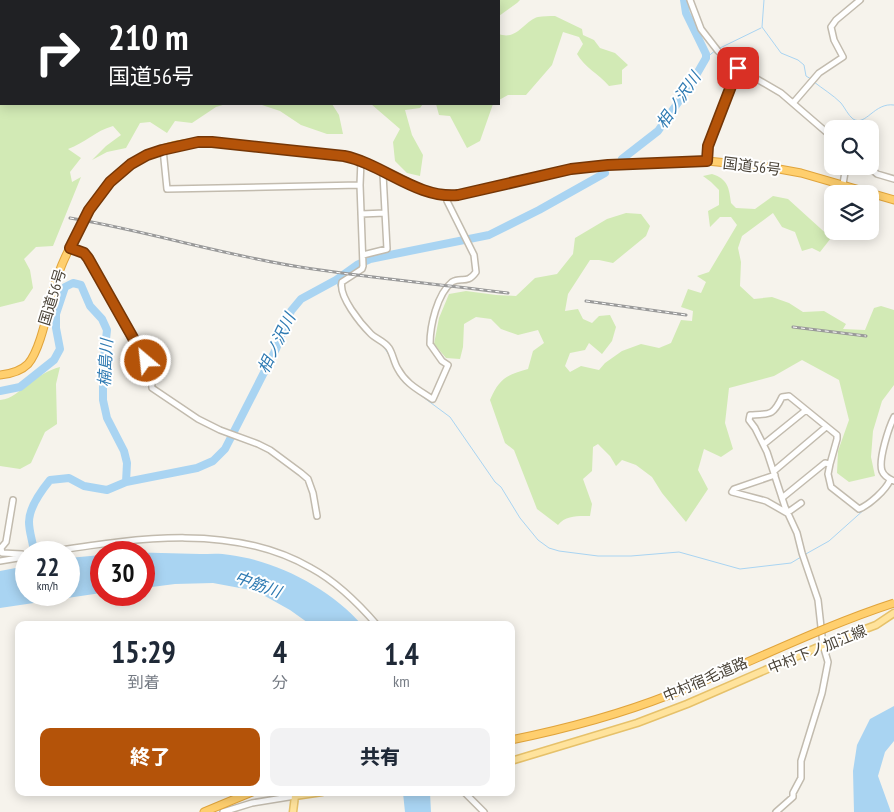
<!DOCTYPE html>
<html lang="ja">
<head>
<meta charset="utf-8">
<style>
  body { margin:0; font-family:"PT Sans Narrow","Noto Sans JP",sans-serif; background:#f2f2f3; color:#1f2937; height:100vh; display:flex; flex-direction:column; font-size:19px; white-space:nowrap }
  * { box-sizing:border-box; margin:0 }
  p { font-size:16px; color:#747a83 }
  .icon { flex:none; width:28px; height:28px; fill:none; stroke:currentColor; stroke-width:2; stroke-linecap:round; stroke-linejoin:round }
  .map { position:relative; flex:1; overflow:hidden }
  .drawer { position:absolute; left:15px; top:621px; width:500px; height:175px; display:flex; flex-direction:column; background:#fff; border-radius:10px; box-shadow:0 2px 12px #0003 }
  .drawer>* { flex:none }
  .banner { position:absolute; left:0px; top:0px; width:500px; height:105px; box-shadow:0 2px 12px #0003; background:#202124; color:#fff; overflow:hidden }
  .tools { position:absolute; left:824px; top:120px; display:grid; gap:10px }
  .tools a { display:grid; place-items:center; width:55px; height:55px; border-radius:10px; background:#fff; box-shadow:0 2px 12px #0003; font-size:25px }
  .speed { position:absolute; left:15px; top:541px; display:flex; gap:10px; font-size:25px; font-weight:700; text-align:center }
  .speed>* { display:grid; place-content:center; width:65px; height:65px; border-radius:50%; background:#fff; box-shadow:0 2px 12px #0003; line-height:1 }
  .speed small { font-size:12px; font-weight:400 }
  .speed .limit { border:8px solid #d22; background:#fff; color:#111 }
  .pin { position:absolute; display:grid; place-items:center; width:42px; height:42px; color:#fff; margin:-21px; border-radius:10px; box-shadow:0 2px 8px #0006 }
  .me { position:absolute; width:55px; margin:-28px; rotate:332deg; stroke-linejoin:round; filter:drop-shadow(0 0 4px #0008) }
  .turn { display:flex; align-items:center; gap:18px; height:105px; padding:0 25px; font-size:22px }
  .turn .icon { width:65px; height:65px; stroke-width:2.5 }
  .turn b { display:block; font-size:35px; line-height:42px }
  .eta { display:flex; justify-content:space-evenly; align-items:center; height:85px; text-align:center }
  .eta b { font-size:30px; font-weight:800; line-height:35px }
  .cta { display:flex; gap:10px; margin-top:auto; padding:10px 25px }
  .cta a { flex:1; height:58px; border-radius:10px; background:#b45309; color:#fff; font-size:20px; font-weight:800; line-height:58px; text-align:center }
  .cta a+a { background:#f2f2f3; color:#1f2937 }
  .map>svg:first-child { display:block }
  .green { fill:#d2eab5 }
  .water { fill:#a9d4f2 }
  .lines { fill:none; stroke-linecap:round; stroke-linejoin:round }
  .stream { stroke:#a9d4f2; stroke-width:1 }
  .river { stroke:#a9d4f2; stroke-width:8 }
  .minor-casing { stroke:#c2bbae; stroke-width:8 }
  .major-casing { stroke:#e6c16a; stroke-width:9 }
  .highway-casing { stroke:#e0a43c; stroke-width:9 }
  .minor { stroke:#fff; stroke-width:5 }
  .major { stroke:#ffe39c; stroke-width:6 }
  .highway { stroke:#ffcf6e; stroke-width:7 }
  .rail-casing { stroke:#9a9a9a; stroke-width:3 }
  .rail { stroke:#fff; stroke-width:1; stroke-dasharray:4; stroke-linecap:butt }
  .highway-bridge-casing { stroke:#e0a43c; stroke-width:9; stroke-linecap:butt }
  .highway-bridge { stroke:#ffcf6e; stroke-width:7 }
  .route-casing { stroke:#753606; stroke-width:12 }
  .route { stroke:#b45309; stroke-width:9 }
  .labels { text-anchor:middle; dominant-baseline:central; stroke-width:4; stroke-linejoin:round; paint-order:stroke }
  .street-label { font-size:15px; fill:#4b4439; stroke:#fff }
  .water-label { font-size:16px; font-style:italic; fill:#2e7ab2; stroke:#fff }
</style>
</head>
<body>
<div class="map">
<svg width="894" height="812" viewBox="0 0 894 812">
  <rect width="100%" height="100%" fill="#f6f3ec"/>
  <path class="green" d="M0,0H520L517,3L499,16V1H1V104H226L216,107L192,123L175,121L167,133L150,122L140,123L126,148L107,152L92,160L106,146L121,135L113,126C95,131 85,143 68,149L81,158L70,172L72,182L81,177L53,246L36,247L24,259L30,270L33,288L24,301L0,307Z
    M555,16L582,29L583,35L594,40L600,48L615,53L628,65L622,70V84L609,86C599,74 584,67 577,54L583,44L579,37L563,32L552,65L526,95H508L499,100V34C517,41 525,20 538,17C543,16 549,16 555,16Z
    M259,104H332L339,115L343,134H327L301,125L280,111Z
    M371,104H423L420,108L405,110L412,135L423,155L420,176L407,173L395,161L393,142L400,129Z
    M436,104H493L480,141L467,148L450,116L439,115Z
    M712,174C728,179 729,188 731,203L736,208L755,209L773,196L788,199L831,238L820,252L812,248L802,251L795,232L782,227L773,213L742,236L738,248L741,262L740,286L754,299L772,297L789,303L803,312L824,311L846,324L843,329L865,330L874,308L881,306L894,310V385L882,401L873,431L871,457L875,476L849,482L837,473L838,451L849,420L839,380L802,360L774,376L729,388L725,423L733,449L721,457L704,449L698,470L708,489L686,522L662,493L652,477L636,465L622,460L616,466L610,456L598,444L593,447L592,471L583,479L592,504L590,516C578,516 566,515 558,525L537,509L514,450L505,443L490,400C499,379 506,375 528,369L533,351L544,343L538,330L518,335L501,329L491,319L476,317L464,324L463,347L460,359L446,358L434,344L439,318L449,294L466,291L496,295L516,296L535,278L557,274L573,254L575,238L607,219L626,213L641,214L650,226L646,236L613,263L599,260H590L568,294L565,311L578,309L583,319L592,323L599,316L610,315L616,327L612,341L602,354L589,343L585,350L570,353L565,366L570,372L581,366L599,370L605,363L622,351L641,344L659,348L671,343L681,320L692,321L693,311L681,307L688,289L701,293L706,282L697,276L709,272L737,225L731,217H720L710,227L708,211L719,205V190L711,182L703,176Z
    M60,367L56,384L57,424L45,432L31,463L20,469L0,466V400C13,399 18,391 28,384C38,377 48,370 60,367Z"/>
  <path class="water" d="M120,552H123C149,553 174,553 200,554C210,554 220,553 230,555C277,561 331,589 362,625H311L290,610L256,591L213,583L175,584L144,588V552Z
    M101,555V593L0,608V571L26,566V595H69V558Z
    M894,706V741L885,752L878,776L891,812H854L853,771L857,745L870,719Z
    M403,793H430L431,812H405Z"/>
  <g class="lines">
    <path class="stream" d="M764,0L762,27L781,53L798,60L804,65L806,76L811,79
      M720,48L761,28
      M706,58L716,50
      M814,82C823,89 833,95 841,103C845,108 848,115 853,119C866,127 874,102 894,105
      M336,280L342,298
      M381,344C392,355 394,371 404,383L450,417L495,482L501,487L520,518L538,540L549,548L559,551L598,556H631L679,552L740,569L791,563L801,557
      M804,555L829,541L866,508"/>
    <path class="river" d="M622,159L658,131L691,84L706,58V54L686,13L684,0
      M0,391L20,387L54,360L60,349L56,328V314L65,287L73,283L81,285L90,306L102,319L107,330L103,367V400L107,418L124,451L127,463L126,482
      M34,552C33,542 29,532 29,522C29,507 41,491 50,480L69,478L84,486L107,490L126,482L197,468L213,461L225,449L276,349L291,311L301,299L336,280L357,265L370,259L489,235L539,210L605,173"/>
    <defs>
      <path id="minor" d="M690,0L701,29L718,51L738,68L781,93L832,137
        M794,102L819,73L843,57L834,40L831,27L836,20L860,0
        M163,149L167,189L360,185
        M361,160L360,185L363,266L362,269L342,282C338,296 361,324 371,334C376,339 384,341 389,348C393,354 394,363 398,369C406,384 419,390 432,399
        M707,161L708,146L738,68
        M868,166L877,174L894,179
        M843,184L846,166
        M361,214L385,213
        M70,248L84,253L89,258L146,361L151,375L152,388L198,419L220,430L258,444L270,450L301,473L308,479L313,493L317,516
        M363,255L387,249L383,174L384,171
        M433,399L448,365L442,361L430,344C430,326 437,294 452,282C461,276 467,285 476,272L474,255L447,201V196
        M894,417C889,427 878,460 882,471C884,476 889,479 894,481
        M764,444L806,410
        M774,471L826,427
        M775,475L734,489L732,492L766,501L787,513L801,503
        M782,498L825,463L830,464L828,474L831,487L859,509C869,505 886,490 890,480
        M13,500L6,542L1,548L2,553L22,554L25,557
        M47,552C132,539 232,522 311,568C337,582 358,603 377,625
        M0,561L24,557
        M464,792L484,812
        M223,812L252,803L295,796
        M776,812L793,797V793L801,778V761L822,693L828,662L823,645L818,600L802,553L797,533L785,507L767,452L755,428L749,420L750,415C770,414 773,416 782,397L789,396L837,435V439L830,464"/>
      <path id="major" d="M511,761L637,723L687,704L823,645L876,625L894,613
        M293,812L295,796L322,792"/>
      <path id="highway" d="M0,375C10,374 21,371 28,364C41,349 48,308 54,288C59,268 68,250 78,232C108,174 143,141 212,142L344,156L361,160L430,193L441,195H458L571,169L608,165L707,161L768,167L801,173L894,200
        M204,812L252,792"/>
    </defs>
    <use href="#minor" class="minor-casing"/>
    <use href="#major" class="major-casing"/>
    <use href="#highway" class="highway-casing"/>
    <use href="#minor" class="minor"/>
    <use href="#major" class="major"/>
    <use href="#highway" class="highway"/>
    <defs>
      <path id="rail" d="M70,218C147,231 223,255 300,267C369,278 439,284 508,293
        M586,301L686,315
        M793,327L866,336"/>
    </defs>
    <use href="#rail" class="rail-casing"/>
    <use href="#rail" class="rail"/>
    <defs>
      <path id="highway-bridge" d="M511,740C565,729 618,715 669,695C744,666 817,628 894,603"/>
    </defs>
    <use href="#highway-bridge" class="highway-bridge-casing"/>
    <use href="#highway-bridge" class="highway-bridge"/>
  </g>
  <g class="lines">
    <defs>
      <path id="route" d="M146,361L88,258L84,253L70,248L89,210L110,182L131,164L147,155L162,150L198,142H212L344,156C383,164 417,199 458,195L571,169L608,165L707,161L708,146L738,68"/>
    </defs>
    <use href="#route" class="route-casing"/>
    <use href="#route" class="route"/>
  </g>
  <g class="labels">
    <g class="street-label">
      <text transform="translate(752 166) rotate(7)">国道56号</text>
      <text transform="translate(52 297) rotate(-73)">国道56号</text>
      <text transform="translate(817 649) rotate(-22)">中村下ノ加江線</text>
      <text transform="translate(705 679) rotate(-23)">中村宿毛道路</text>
    </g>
    <g class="water-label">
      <text transform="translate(678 100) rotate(-55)">相ノ沢川</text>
      <text transform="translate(276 343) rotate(-64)">相ノ沢川</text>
      <text transform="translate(105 363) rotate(-87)">楠島川</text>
      <text transform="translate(258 584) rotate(20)">中筋川</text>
    </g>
  </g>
</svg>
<div class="tools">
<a><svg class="icon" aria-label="search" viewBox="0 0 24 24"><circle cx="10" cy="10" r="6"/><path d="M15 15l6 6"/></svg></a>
<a><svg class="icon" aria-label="layers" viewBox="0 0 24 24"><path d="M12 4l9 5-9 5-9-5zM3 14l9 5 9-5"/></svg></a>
</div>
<div class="speed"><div>22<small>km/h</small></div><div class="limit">30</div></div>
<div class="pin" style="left:738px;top:68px;background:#d93025"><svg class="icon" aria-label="arrive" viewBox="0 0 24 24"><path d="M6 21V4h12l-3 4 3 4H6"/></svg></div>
<svg class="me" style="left:146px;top:361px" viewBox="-20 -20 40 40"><circle r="17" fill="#b45309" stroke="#fff" stroke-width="3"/><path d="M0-11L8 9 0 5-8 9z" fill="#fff"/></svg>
<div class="banner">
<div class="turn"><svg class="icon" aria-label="right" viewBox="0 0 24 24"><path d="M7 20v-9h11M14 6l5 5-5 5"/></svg><div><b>210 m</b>国道56号</div></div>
</div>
<section class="drawer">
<div class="eta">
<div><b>15:29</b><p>到着</p></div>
<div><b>4</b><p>分</p></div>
<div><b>1.4</b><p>km</p></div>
</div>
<div class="cta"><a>終了</a><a>共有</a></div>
</section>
</div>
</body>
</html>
